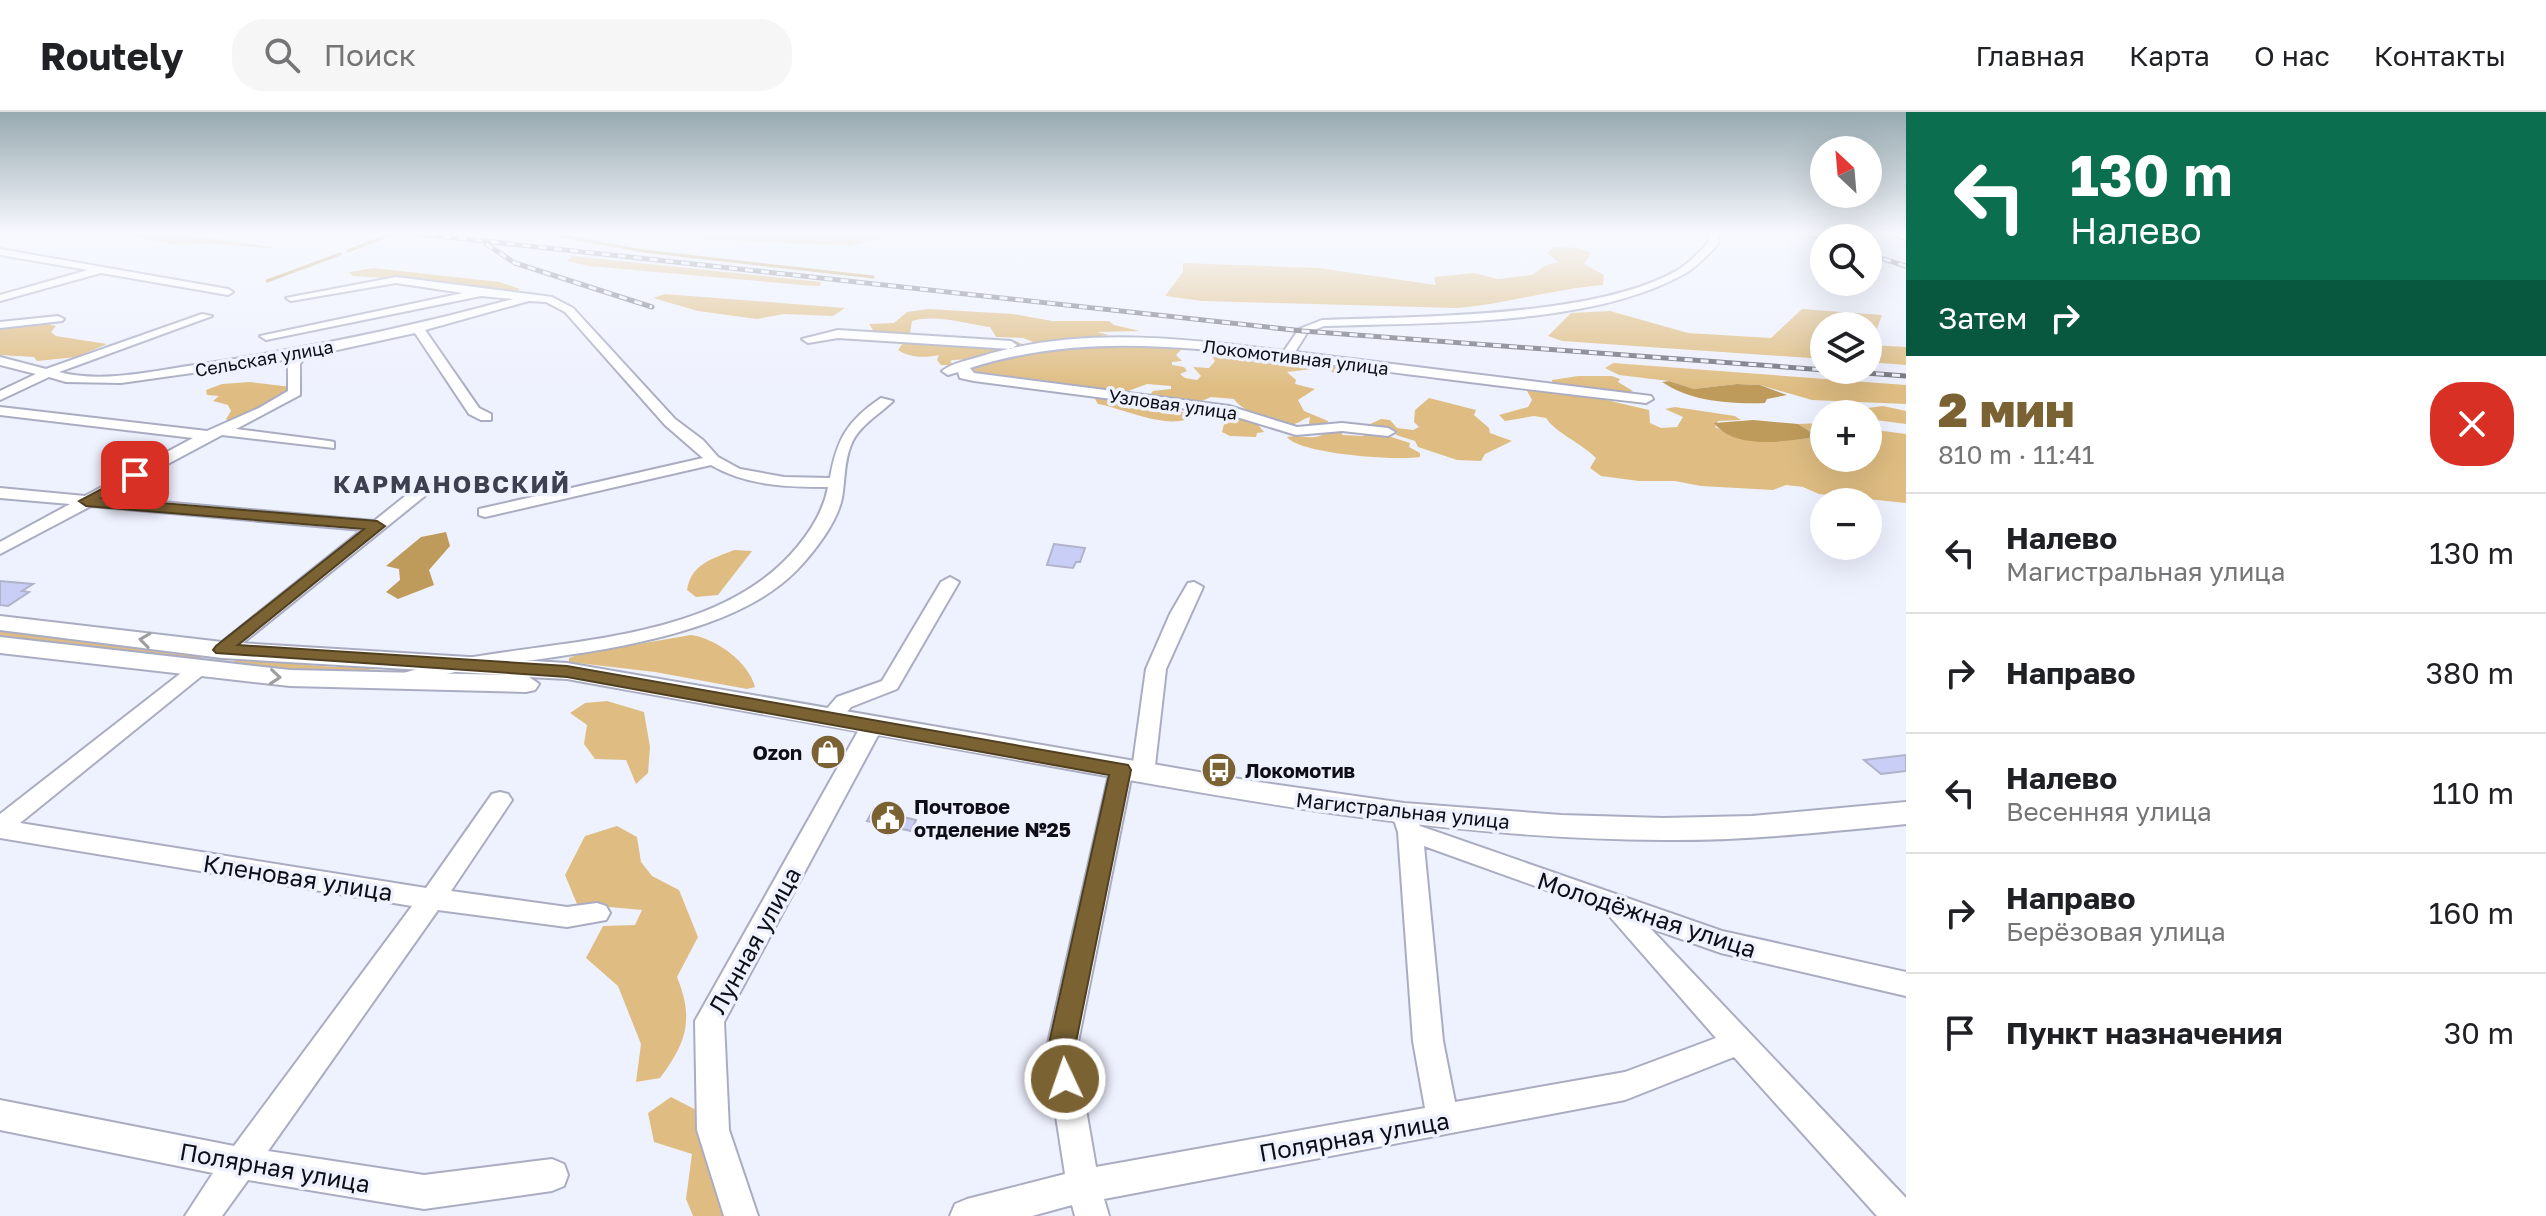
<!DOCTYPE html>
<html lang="ru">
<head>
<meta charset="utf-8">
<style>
  body { margin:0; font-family:"Golos Text",sans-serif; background:#f6f6f6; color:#202124; height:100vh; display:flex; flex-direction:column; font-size:30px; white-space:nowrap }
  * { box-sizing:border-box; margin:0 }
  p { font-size:26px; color:#757577 }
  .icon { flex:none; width:44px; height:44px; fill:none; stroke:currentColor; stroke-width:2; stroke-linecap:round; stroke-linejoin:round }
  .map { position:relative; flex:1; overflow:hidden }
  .sheet { display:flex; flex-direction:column; background:#fff; width:640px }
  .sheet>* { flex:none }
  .hud { background:#0b6e4f; color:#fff; overflow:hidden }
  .needle { width:52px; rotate:334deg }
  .fabs { position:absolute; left:1810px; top:24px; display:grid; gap:16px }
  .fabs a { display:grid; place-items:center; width:72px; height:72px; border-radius:50%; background:#fff; box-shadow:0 8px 32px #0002; font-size:40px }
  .pin { position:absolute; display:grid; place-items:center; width:68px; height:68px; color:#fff; margin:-34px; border-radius:16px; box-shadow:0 4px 12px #0006 }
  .me { position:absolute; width:88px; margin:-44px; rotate:357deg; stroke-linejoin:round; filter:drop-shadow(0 0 6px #0008) }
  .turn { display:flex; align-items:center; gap:28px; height:168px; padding:0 32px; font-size:36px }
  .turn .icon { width:104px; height:104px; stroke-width:2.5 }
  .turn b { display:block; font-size:56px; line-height:68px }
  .then { display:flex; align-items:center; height:76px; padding:0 32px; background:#0003; gap:16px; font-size:30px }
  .round { display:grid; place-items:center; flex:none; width:84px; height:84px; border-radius:32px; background:#f6f6f6 }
  .overview { display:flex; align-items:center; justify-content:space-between; height:136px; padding:0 32px }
  h1 { font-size:48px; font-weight:800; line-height:60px; color:#7b6233 }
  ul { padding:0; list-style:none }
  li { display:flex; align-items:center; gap:24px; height:120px; padding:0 32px; border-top:2px solid #e0e0e0 }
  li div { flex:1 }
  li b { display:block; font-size:30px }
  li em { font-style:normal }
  header { display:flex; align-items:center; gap:48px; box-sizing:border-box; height:112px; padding:0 40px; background:#fff; border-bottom:2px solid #e0e0e0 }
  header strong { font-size:38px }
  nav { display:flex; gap:44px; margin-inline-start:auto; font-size:28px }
  .search { width:560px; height:72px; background:#f6f6f6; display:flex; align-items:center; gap:20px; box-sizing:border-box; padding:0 28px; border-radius:32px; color:#757577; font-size:30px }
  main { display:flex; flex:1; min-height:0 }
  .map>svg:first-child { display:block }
  .green { fill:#dfbd82 }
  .water { fill:#be9b5b }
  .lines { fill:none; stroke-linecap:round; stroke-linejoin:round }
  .stream { stroke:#be9b5b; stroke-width:3 }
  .building { fill:#c9cef6; stroke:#b0b3c9; stroke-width:2 }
  .minor-casing { stroke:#aaadc2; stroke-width:4 }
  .major-casing { stroke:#aaadc2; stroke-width:4 }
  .minor { fill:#fff; fill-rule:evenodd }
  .major { fill:#fff; fill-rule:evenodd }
  .rail-casing { stroke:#72737d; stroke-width:5 }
  .rail { stroke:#eef1fe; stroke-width:3; stroke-dasharray:8; stroke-linecap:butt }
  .oneway { stroke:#9f9fa2 }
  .route { fill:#7b6233; stroke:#504021; stroke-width:2 }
  .labels { text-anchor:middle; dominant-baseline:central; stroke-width:7; stroke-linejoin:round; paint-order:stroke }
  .far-street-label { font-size:18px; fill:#0e0e16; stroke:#eef1fe }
  .poi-label { font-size:20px; font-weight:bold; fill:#0e0e16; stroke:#eef1fe; text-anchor:start }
  .street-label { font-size:20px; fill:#0e0e16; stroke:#eef1fe }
  .far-district-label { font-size:24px; font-weight:bold; letter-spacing:2px; fill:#3e4052; stroke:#eef1fe }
  .near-street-label { font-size:24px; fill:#0e0e16; stroke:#eef1fe }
</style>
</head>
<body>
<header>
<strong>Routely</strong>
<div class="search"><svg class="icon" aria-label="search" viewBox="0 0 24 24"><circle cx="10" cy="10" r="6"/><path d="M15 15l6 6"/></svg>Поиск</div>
<nav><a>Главная</a><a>Карта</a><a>О нас</a><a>Контакты</a></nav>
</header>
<main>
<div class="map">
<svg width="1906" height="1104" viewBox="0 0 1906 1104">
  <rect width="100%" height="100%" fill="#eef1fe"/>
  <path class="green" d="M121,121C177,121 224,126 279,137L204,131L179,134Z
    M703,121H897L850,134L705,127Z
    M1554,135L1579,136L1591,141L1584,152L1604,163L1603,173C1553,177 1506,192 1456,196L1202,189L1165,184L1183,160V151L1319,156L1436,173L1434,165L1474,161L1498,167L1532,163L1546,153L1558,150L1547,141Z
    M573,144L581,145L821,170L820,174L802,173L589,154L567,149Z
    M374,156L500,170L520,177L510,181L418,168L353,164L349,160Z
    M665,182L845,196L833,204L784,202L757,207L698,199L653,186Z
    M928,197L1013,202L1052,209H1109L1114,213L1140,219L1097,220L1109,223L1038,232L1023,226L996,225L990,215C966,212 937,202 912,209L910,222L948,226L870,220L873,218L869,212L894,211L907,200Z
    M1802,197L1882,203L1871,233L1906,235V253L1868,250V214H1824V247L1562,229L1548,224L1571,201L1610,199L1688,221L1771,226Z
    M44,211L56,214L51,220L56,224L107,232L76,245L37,249L34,245L0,243V214Z
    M905,228L972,236L1013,228L1027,234L972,247L952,248L950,250L956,253H941L937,248L939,243C926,246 910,246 898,238Z
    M1111,230L1184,235L1176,243L1182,249L1172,250V253L1184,255L1187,259L1180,262L1185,266L1197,268L1201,264L1193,255L1209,256L1215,249L1211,243L1200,240L1199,238L1204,236L1337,251L1346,255L1335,261L1321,256L1287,260L1296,268L1295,272L1315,277L1298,288L1304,299L1328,309L1327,313L1342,317V323L1362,324L1376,320L1410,331L1409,335L1420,341V345C1398,349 1299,342 1287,325C1302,322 1313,330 1327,320L1324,316L1299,314L1309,312L1310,305C1303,306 1298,313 1288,313C1275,314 1241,298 1234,287L1211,285L1195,292L1149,284L1153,279L1171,277V274L1147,272L1120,282L971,263L968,256L1003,245Z
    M1613,251L1906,273V292L1812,288L1760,273L1737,272L1694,277L1669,269L1619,263L1605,256Z
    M1578,264H1612L1620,267L1618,270L1633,279L1628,281L1552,272V268Z
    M250,270L291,275L289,280L239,308L228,309L226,307L231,299L228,293L213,289L219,284L207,283L206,278L222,272Z
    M1526,277L1589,284L1649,298L1650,311L1661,316L1677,315L1683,305L1665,297L1675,295L1735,304L1741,308L1718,309L1715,315C1746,332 1775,330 1809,326L1814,322L1798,312L1824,311V346H1868V317L1906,322V391L1819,382L1803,375L1786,373L1773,378L1701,374L1675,369H1639L1601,364L1590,356L1596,346C1581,331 1556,321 1546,306L1534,304L1505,309L1499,303L1528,295L1532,288Z
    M1098,285L1124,291L1166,293L1193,304C1171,320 1122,296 1098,292L1095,287Z
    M1429,286L1476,298L1474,303L1489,316L1490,321L1512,329L1485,342L1481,349L1457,348L1418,335L1415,329L1396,323L1397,319L1368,313L1381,307L1390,308L1397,316L1413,318L1419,315L1414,310L1415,298Z
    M1883,294L1906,299V312L1868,307V302H1849L1844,299Z
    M1206,297L1263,309L1259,314L1264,320L1257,321L1256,325L1230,324L1222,320L1224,312Z
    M734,438L752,439L718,483L696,485L687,478C691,452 712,447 734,438Z
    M0,519L200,544L202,548L0,526Z
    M691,523C715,526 749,550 755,575L747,577L655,560L569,550V546L580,542Z
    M237,547L334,555H412L335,560L229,553Z
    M607,589L644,600L650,635L648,661L636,672L626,648L595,647L584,632L587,613L570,601L585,591Z
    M617,714L637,725L641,750L652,764L679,778L698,825L677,865C694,907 687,930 660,966L636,970L641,932L618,874L586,846L603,814L635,813L642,798L577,792L565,763L585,724Z
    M671,985L700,1000L754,1104H693L686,1087L692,1042L654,1030L648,1001Z"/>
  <path class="water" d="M1669,269L1694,277L1737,272L1760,273L1787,283L1767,287L1765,291C1731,292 1692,290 1662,270Z
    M1753,308L1798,312L1814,322L1809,326C1780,330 1734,337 1714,311Z
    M446,420L450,434L429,458L434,473L398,487L386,480L400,468L399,457L386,454L421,425Z"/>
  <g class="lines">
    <path class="stream" d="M546,121L643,139L873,165
      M348,139L394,121
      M267,169L340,142"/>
  </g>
  <path class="building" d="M1054,432L1085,436L1080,450H1076L1073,456L1047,453Z
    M0,469L33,472L22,479L29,480L8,494L0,493Z
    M1906,643V659L1881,662L1864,648Z
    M879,692L902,698L899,704L916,708L911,719L867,709L874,696L877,697Z"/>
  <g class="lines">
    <defs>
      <path id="minor" d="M1708,121H1718V132C1709,142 1697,154 1686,161C1591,215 1432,210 1324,214L1307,221L1295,240L1651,284L1653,287L1646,291C1547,280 1448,267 1350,255C1223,239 1094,216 970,256L974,261L1229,294L1297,315L1342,311L1388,316L1395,320L1388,324L1342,319L1296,323L1227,302L974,269L960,266L958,260L948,263L942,259C952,251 969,248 982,244C1079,214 1185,226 1284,239L1299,217L1322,208C1418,204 1601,206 1681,156C1691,149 1700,139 1708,131Z
        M1891,121H1906V127L1892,123Z
        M0,137L228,177L233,180L228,183L101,161L0,189V183L88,158L0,143Z
        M396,165L552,185L573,196L675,307L703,328L718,345L740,357L784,365L830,366C837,327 847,309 881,286L893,289C880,302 858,314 851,333C844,349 845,370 842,386C837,411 814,440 797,458C727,530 570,542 474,556C450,560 427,568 403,573L393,567L396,563C421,556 447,549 473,545C580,527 724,525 798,434C812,417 824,397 828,375C787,375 747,374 711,353L485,405L479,403V397L703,346L665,313L565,200L546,190L529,189L425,218L479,296L491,302V308H481L469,302L415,221L305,245L300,252V283L236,317L329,329L334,330V336L222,323L106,385L374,409L419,373H431V379L229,542L222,544L212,538L362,418L91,394L0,442V430L70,392L0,386V376L85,384L193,326L0,303V295L207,319L259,296L288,279V252L291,247L121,271L66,270L49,265L0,288V279L36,262L0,253V245L46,257L202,202L212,204L59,260C100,271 147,260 188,254C300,238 403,217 513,187L481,184L266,228L260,224L463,181L396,171L291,189L286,186Z
        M58,204L64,207L62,209L0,216V210Z
        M838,218L1011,229L1017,233L1011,237L838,226L808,231L802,227Z
        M950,465L959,470L897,577L851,595L838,611H822L819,606L837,585L882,569L941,470Z
        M1194,470L1203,475L1166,557L1154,662L1151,668H1135L1132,661L1076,940L1096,1055L1425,996L1413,929L1398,720L1392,702L1396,696L1404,693L1412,696L1420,714L1722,819L1906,860V884L1721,841L1650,816L1906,1086V1104H1877L1734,945L1625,988L1104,1087L1109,1104H1075L1072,1093L1032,1104H950L955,1092L967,1087L1065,1062L1046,940L1110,658L1113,653H1129L1132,658L1146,557L1170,502L1188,471ZM1424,734L1605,799L1716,926L1625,960L1455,990L1443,929Z
        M197,552L204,554L207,558L204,562L20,711L426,776L492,682L500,680L508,682L512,688L508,694L451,779L567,795L597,791L606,794L610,801L606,808L567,815L438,798L268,1039L424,1063L552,1047L564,1052L568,1063L564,1074L552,1079L424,1097L248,1068L222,1104H185L213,1061L0,1018V988L234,1034L412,794L0,726V702L190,554Z
        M872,607L880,609L883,614L724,910L729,1018L758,1104H724L697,1018L695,909L861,614L864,609Z"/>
      <path id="major" d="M0,504L222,530L567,551L1251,669L1404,691L1561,703L1663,706L1752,704L1906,690V712C1825,720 1744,729 1662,728C1459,727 1261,692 1062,656C897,627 732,597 567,567L529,565L539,572L535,578L526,580L290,574L0,541V525L290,558L508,563L222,546L0,518Z"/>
    </defs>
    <use href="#minor" class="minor-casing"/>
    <use href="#major" class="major-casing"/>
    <use href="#minor" class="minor"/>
    <use href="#major" class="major"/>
    <defs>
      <path id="rail" d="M411,121L1303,219L1906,264
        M1803,121L1824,128
        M486,132L515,151L652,195
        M1868,142L1906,154"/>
    </defs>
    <use href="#rail" class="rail-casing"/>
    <use href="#rail" class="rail"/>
  </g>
  <defs><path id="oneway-chevron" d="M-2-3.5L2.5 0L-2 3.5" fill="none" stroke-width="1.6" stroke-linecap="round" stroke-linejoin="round" transform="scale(2)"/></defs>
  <g class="oneway">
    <use href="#oneway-chevron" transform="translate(145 528) rotate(-173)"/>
    <use href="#oneway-chevron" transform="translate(275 565) rotate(5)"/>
  </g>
  <linearGradient id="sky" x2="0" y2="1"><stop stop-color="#97aab0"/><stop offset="0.44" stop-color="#f7f9ff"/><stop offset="1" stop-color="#f7f9ff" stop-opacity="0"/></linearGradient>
  <rect width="1906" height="276" fill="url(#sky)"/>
  <path class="route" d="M135,359L140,360V366L102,386L377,409L385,414L238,533L567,554L1128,653L1131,658L1074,940L1079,967L1075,976L1065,980L1055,976L1047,940L1109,663L567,565L216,541L213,538L216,534L364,417L86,394L79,389Z"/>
  <defs>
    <symbol id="shop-disc" viewBox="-11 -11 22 22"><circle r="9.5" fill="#7b6233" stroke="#eef1fe"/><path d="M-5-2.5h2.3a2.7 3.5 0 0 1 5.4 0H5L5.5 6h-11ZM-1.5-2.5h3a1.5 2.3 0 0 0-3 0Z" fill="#fff"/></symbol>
    <symbol id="bus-disc" viewBox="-11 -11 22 22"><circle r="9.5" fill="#7b6233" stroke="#eef1fe"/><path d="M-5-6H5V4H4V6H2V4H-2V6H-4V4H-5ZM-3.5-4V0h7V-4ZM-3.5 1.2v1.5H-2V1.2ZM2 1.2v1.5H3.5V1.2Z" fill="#fff"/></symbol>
    <symbol id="civic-disc" viewBox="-11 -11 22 22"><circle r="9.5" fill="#7b6233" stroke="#eef1fe"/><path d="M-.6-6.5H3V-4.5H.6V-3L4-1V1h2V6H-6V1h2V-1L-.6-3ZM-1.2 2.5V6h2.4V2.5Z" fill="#fff"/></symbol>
  </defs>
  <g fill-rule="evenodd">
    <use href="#shop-disc" x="808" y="620" width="40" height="40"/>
    <use href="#bus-disc" x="1199" y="638" width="40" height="40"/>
    <use href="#civic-disc" x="868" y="686" width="40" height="40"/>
  </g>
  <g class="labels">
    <g class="far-street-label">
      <text transform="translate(1296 245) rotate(7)">Локомотивная улица</text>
      <text transform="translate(264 246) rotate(-10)">Сельская улица</text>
      <text transform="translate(1173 292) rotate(8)">Узловая улица</text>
    </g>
    <g class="poi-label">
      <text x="802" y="640" text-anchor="end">Ozon</text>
      <text x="1245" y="658">Локомотив</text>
      <text x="914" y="694">Почтовое<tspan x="914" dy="23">отделение №25</tspan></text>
    </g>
    <g class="street-label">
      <text transform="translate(1403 698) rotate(6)">Магистральная улица</text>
    </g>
    <g class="far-district-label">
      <text x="452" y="371">КАРМАНОВСКИЙ</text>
    </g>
    <g class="near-street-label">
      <text transform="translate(298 765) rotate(9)">Кленовая улица</text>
      <text transform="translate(1647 802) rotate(18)">Молодёжная улица</text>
      <text transform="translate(754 828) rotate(-61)">Лунная улица</text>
      <text transform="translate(1354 1024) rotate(-10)">Полярная улица</text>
      <text transform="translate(275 1055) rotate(10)">Полярная улица</text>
    </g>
  </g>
</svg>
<div class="fabs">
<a><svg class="needle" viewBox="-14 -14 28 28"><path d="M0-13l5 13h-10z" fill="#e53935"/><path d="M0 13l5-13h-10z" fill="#757577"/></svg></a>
<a><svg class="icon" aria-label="search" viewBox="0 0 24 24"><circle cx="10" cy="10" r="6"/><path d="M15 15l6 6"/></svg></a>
<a><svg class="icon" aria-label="layers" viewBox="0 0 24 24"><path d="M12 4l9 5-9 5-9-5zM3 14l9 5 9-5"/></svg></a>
<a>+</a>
<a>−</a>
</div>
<div class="pin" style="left:135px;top:363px;background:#d93025"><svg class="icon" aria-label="arrive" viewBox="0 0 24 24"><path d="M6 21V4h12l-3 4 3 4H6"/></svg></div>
<svg class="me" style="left:1065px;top:967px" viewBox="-20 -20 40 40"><circle r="17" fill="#7b6233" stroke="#fff" stroke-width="3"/><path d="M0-11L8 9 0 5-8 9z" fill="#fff"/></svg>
</div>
<section class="sheet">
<div class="hud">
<div class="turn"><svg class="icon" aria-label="left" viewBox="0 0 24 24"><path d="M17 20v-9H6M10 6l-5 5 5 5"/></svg><div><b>130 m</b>Налево</div></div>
<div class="then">Затем<svg class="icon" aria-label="right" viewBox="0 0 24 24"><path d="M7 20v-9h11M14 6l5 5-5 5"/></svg></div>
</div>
<div class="overview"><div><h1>2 мин</h1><p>810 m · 11:41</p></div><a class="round" style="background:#d93025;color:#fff"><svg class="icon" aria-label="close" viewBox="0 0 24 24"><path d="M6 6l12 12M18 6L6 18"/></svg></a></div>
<ul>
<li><svg class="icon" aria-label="left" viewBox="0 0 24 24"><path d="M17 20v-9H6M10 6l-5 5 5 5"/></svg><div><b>Налево</b><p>Магистральная улица</p></div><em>130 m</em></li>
<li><svg class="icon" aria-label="right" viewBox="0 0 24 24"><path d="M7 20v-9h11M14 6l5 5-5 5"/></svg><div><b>Направо</b></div><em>380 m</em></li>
<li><svg class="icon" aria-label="left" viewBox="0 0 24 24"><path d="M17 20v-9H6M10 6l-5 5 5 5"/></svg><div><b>Налево</b><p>Весенняя улица</p></div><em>110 m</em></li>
<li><svg class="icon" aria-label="right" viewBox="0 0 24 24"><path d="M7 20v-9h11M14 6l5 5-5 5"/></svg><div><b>Направо</b><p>Берёзовая улица</p></div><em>160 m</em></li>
<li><svg class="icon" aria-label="arrive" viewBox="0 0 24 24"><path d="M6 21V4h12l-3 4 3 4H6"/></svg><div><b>Пункт назначения</b></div><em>30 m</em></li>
</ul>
</section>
</main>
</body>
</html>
